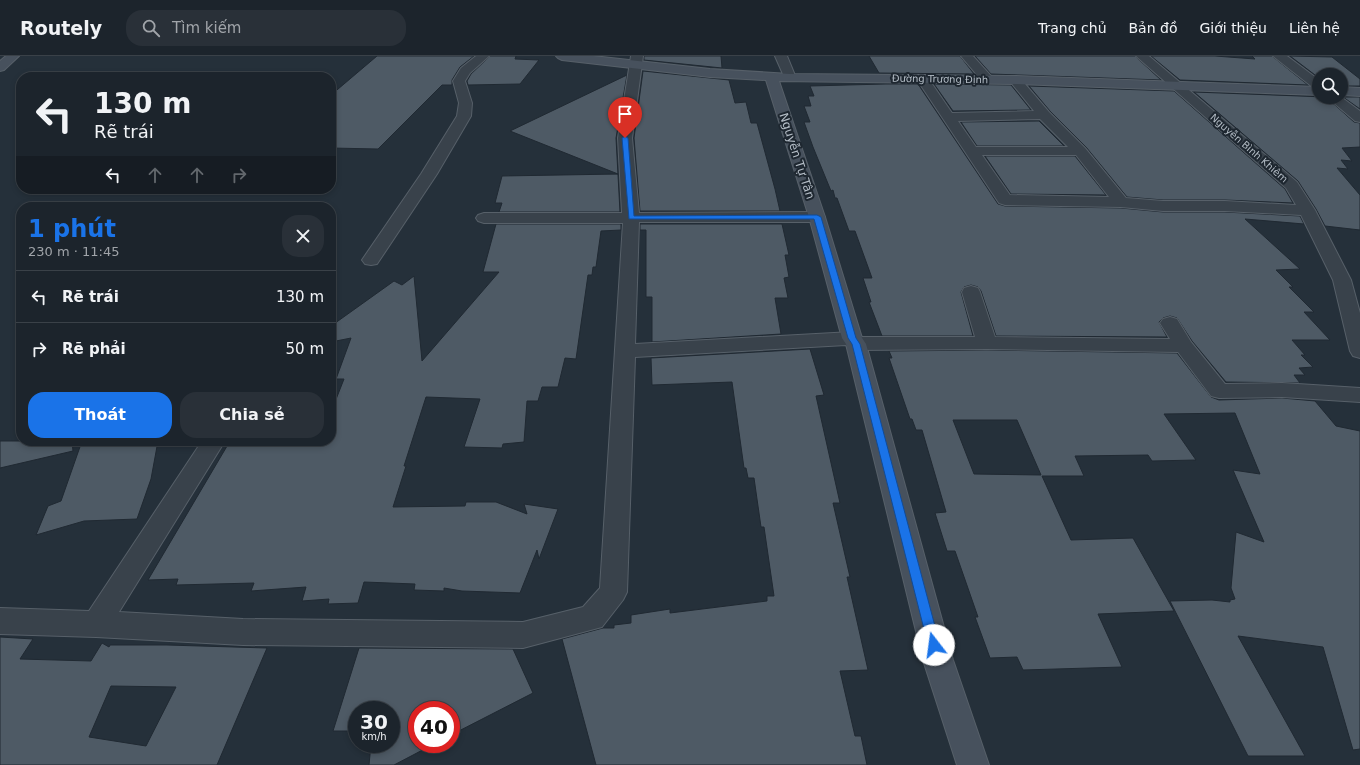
<!DOCTYPE html>
<html lang="vi">
<head>
<meta charset="utf-8">
<style>
  body { margin:0; font-family:"DejaVu Sans",sans-serif; background:#293038; color:#f1f3f6; height:100vh; display:flex; flex-direction:column; font-size:15px; white-space:nowrap }
  * { box-sizing:border-box; margin:0 }
  p { font-size:13px; color:#a0a4a9 }
  .icon { flex:none; width:22px; height:22px; fill:none; stroke:currentColor; stroke-width:2; stroke-linecap:round; stroke-linejoin:round }
  .map { position:relative; flex:1; overflow:hidden }
  .drawer { position:absolute; left:16px; top:146px; width:320px; height:244px; display:flex; flex-direction:column; background:#1c242c; border-radius:16px; box-shadow:0 2px 6px #0003,0 0 0 1px #3a4148 }
  .drawer>* { flex:none }
  .top-card { position:absolute; left:16px; top:16px; width:320px; height:122px; border-radius:16px; box-shadow:0 2px 6px #0003,0 0 0 1px #3a4148; background:#1c242c; color:#f1f3f6; overflow:hidden }
  .buttons { position:absolute; left:1312px; top:12px; display:grid; gap:8px }
  .buttons a { display:grid; place-items:center; width:36px; height:36px; border-radius:50%; background:#1c242c; box-shadow:0 2px 6px #0003,0 0 0 1px #3a4148; font-size:20px }
  .speed { position:absolute; left:348px; top:645px; display:flex; gap:8px; font-size:20px; font-weight:700; text-align:center }
  .speed>* { display:grid; place-content:center; width:52px; height:52px; border-radius:50%; background:#1c242c; box-shadow:0 2px 6px #0003,0 0 0 1px #3a4148; line-height:1 }
  .speed small { font-size:10px; font-weight:400 }
  .speed .limit { border:6px solid #d22; background:#fff; color:#111 }
  .pin { position:absolute; display:grid; place-items:center; width:34px; height:34px; color:#fff; margin:-41px -17px; border-radius:50% 50% 50% 0; rotate:-45deg; box-shadow:0 0 4px #0007 }
  .pin .icon { rotate:45deg }
  .me { position:absolute; width:44px; margin:-22px; rotate:345deg; stroke-linejoin:round; filter:drop-shadow(0 0 3px #0008) }
  .turn { display:flex; align-items:center; gap:14px; height:84px; padding:0 12px; font-size:18px }
  .turn .icon { width:52px; height:52px; stroke-width:2.5 }
  .turn b { display:block; font-size:28px; line-height:34px }
  .lanes { display:flex; align-items:center; height:38px; padding:0 12px; background:#0003; justify-content:center; gap:20px; direction:ltr }
  .lanes .off { opacity:.35 }
  .round { display:grid; place-items:center; flex:none; width:42px; height:42px; border-radius:16px; background:#293038 }
  .headline { display:flex; align-items:center; justify-content:space-between; height:68px; padding:0 12px }
  h1 { font-size:24px; font-weight:600; line-height:30px; color:#1a73e8 }
  .button { display:flex; gap:8px; margin-top:auto; padding:8px 12px }
  .button a { flex:1; height:46px; border-radius:16px; background:#1a73e8; color:#fff; font-size:16px; font-weight:600; line-height:46px; text-align:center }
  .button a+a { background:#293038; color:#f1f3f6 }
  ul { padding:0; list-style:none }
  li { display:flex; align-items:center; gap:12px; height:52px; padding:0 12px; border-top:1px solid #3a4148 }
  li div { flex:1 }
  li b { display:block; font-size:15px }
  li em { font-style:normal }
  header { display:flex; align-items:center; gap:24px; box-sizing:border-box; height:56px; padding:0 20px; background:#1c242c; border-bottom:1px solid #3a4148 }
  header strong { font-size:19px }
  nav { display:flex; gap:22px; margin-inline-start:auto; font-size:14px }
  .search { width:280px; height:36px; background:#293038; display:flex; align-items:center; gap:10px; box-sizing:border-box; padding:0 14px; border-radius:16px; color:#a0a4a9; font-size:15px }
  .map>svg:first-child { display:block }
  .building { fill:#4e5a65; stroke:#202932; fill-rule:evenodd }
  .lines { fill:none; stroke-linecap:round; stroke-linejoin:round }
  .street-casing { stroke:#576069; stroke-width:2 }
  .secondary-casing { stroke:#576069; stroke-width:2 }
  .street { fill:#39424b; fill-rule:evenodd }
  .secondary { fill:#47515d; fill-rule:evenodd }
  .route { fill:#1a73e8; stroke:#114b97 }
  .labels { text-anchor:middle; dominant-baseline:central; stroke-width:4; stroke-linejoin:round; paint-order:stroke }
  .far-street-label { font-size:10px; fill:#b4bdc6; stroke:#1e2730 }
  .street-label { font-size:12px; fill:#b4bdc6; stroke:#1e2730 }
</style>
</head>
<body>
<header>
<strong>Routely</strong>
<div class="search"><svg class="icon" aria-label="search" viewBox="0 0 24 24"><circle cx="10" cy="10" r="6"/><path d="M15 15l6 6"/></svg>Tìm kiếm</div>
<nav><a>Trang chủ</a><a>Bản đồ</a><a>Giới thiệu</a><a>Liên hệ</a></nav>
</header>
<div class="map">
<svg width="1360" height="709" viewBox="0 0 1360 709">
  <rect width="100%" height="100%" fill="#25303a"/>
  <path class="building" d="M377,0H474L460,11L452,24V29H442L378,93L331,92V39Z
    M490,0H516L515,3L539,4L520,28L468,29L467,25L471,18Z
    M644,0H721L722,12L644,4Z
    M869,0H960L974,18L879,17Z
    M975,0H1135L1161,24L991,18Z
    M1151,0H1215L1255,3L1252,0H1272L1308,29L1180,24Z
    M1290,0L1332,1L1360,23V30H1341V19H1319V22Z
    M643,15L729,24L735,47L746,46L751,67H757L775,133L780,155H640L634,82Z
    M627,19L616,82L620,156H499L502,147H495L502,120L618,118L510,75Z
    M885,28H918L998,148L1005,150L1121,152L1163,156H1225L1300,160L1304,168L1245,163L1300,213L1276,214L1293,231H1289L1314,256H1304L1330,284H1292L1305,299H1301L1313,311L1299,312L1305,319H1294L1300,327L1226,326L1192,285L1177,262L1170,260L1163,262L1159,266L1167,281L996,280L981,235L978,231L971,229L964,231L961,236L973,280H882L869,246H871L863,222H872L855,175H849L837,142H835L833,134L831,135L813,91L804,66H810L804,50H811L808,40H814L810,30Z
    M934,28L1011,29L1031,54L953,55Z
    M1029,30L1174,35L1285,133L1293,147L1225,144H1163L1127,141L1086,91L1050,55Z
    M1194,36L1326,41L1354,66L1360,67V91L1342,92L1352,105L1341,104L1348,113L1337,112L1360,139V174L1325,170L1316,153L1298,125Z
    M1343,41H1360V53Z
    M1039,65L1064,90H977L961,66Z
    M985,100H1075L1106,139L1011,138Z
    M496,168H621V174L601,175L596,211H593L592,219H588L576,303L565,302L558,331H542L538,345H527L524,386L503,388L502,392L464,391L480,343L426,341L404,410H406L393,451L465,450L466,446H496L527,458L524,448L558,453L539,503L537,494L520,537L462,535L444,532V535L414,534L415,528L364,526L358,547L328,548L329,543L302,545L306,531L251,535L254,527L176,529L178,523L148,524L230,385H331V356L344,323H336L351,282L331,286V270L394,225L402,229L414,220L422,305L499,216H483Z
    M640,168H782L789,199H785L789,221L784,222L788,242H775L781,278L652,286V241H646V174H640Z
    M810,293L824,339L816,340L840,447H833L850,521H847L868,614L840,615L855,680H861L867,709H596L562,583L603,572H614V569L631,567V559L670,553V557L767,545V540H774L764,471H761L754,422H748L746,412H744L732,326L652,329L651,302Z
    M987,294L1177,297L1211,341L1219,344L1282,342L1315,345L1336,370L1360,375V693L1353,694L1323,591L1238,580L1305,700H1248L1170,545L1212,544L1230,546V544L1235,543L1231,532L1236,476L1264,486L1233,414L1260,418L1235,357L1164,358L1196,404L1152,405L1148,399L1075,400L1084,420H1042L1071,484L1133,482L1174,555L1098,558L1122,611L1023,614L1017,601L990,602L975,561H978L955,495H947L935,457L946,456L922,374H916L912,363H910L889,302H892L889,295ZM953,364H1017L1041,419L974,418Z
    M0,385H72L73,395L0,412Z
    M82,385H158L151,423L137,463L84,465L36,479L48,450L61,445Z
    M0,581L33,583L20,603L91,605L102,587L109,591L110,589H167L267,592L217,709H0ZM111,630L176,631L146,690L89,681Z
    M359,592L513,593L533,637L451,679V654H417V688H434L394,709H369L371,688H391V654H357V675H333Z"/>
  <g class="lines">
    <defs>
      <path id="street" d="M476,0H489L470,17L465,25L472,47L471,60L437,118L377,208L371,209L365,208L362,204L421,118L457,60L459,47L453,25L461,12Z
        M631,0H643L632,82L639,157L817,156L823,158L825,161L823,164L817,166H639L635,288L852,276L859,278L862,281H975L962,236L964,232L971,230L978,232L980,236L995,281L1170,283L1160,267L1163,263L1170,261L1177,263L1191,286L1225,328L1282,327L1360,332V346L1282,341L1219,342L1211,340L1178,296L987,293L856,294L849,293L846,289L635,301L627,536L623,544L602,571L523,592L243,589L96,581L0,578V552L89,555L202,385H225L119,556L243,563L523,566L583,551L600,532L623,167H484L478,165L476,162L478,159L484,157H622L618,82Z
        M775,0H787L796,22L794,25H786Z
        M961,0H973L991,20L993,23L991,26H983Z
        M1136,0H1149L1297,126L1315,154L1351,224L1360,257V302L1353,300L1350,295L1333,224L1301,159L1225,155H1163L1121,151L1005,149L999,147L916,22L918,19H926L952,57L1034,55L1009,24L1011,21H1019L1049,56L1085,92L1126,142L1163,145H1225L1296,149L1286,132ZM1040,63L1068,91H976L958,65ZM982,99H1076L1109,141L1010,139Z
        M1273,0H1287L1319,24V34L1315,33Z
        M1327,41H1341L1360,55V66L1355,65Z"/>
      <path id="secondary" d="M6,0H19L4,14L0,15V5Z
        M556,0H593L710,13L790,18L1015,20L1319,31V39L1015,28L779,25L825,161L862,282L866,288L953,604L989,709H957L923,604L846,288L842,282L809,161L766,24L710,21L562,4L558,2Z
        M1341,31L1360,32V40L1341,39Z"/>
    </defs>
    <use href="#street" class="street-casing"/>
    <use href="#secondary" class="secondary-casing"/>
    <use href="#street" class="street"/>
    <use href="#secondary" class="secondary"/>
  </g>
  <path class="route" d="M625,80L628,82L634,160L817,159L821,161L856,282L860,288L940,589L939,593L934,595L930,593L928,589L852,288L848,282L814,163H629L622,82Z"/>
  <g class="labels">
    <g class="far-street-label">
      <text transform="translate(940 23) rotate(1)">Đường Trương Định</text>
      <text transform="translate(1249 92) rotate(41)">Nguyễn Bình Khiêm</text>
    </g>
    <g class="street-label">
      <text transform="translate(797 100) rotate(72)">Nguyễn Tự Tân</text>
    </g>
  </g>
</svg>
<div class="buttons">
<a><svg class="icon" aria-label="search" viewBox="0 0 24 24"><circle cx="10" cy="10" r="6"/><path d="M15 15l6 6"/></svg></a>
</div>
<div class="speed"><div>30<small>km/h</small></div><div class="limit">40</div></div>
<div class="pin" style="left:625px;top:82px;background:#d93025"><svg class="icon" aria-label="arrive" viewBox="0 0 24 24"><path d="M6 21V4h12l-3 4 3 4H6"/></svg></div>
<svg class="me" style="left:934px;top:589px" viewBox="-20 -20 40 40"><circle r="19" fill="#fff"/><path d="M0-13L10 11 0 6-10 11z" fill="#1a73e8"/></svg>
<div class="top-card">
<div class="turn"><svg class="icon" aria-label="left" viewBox="0 0 24 24"><path d="M17 20v-9H6M10 6l-5 5 5 5"/></svg><div><b>130 m</b>Rẽ trái</div></div>
<div class="lanes"><svg class="icon" aria-label="left" viewBox="0 0 24 24"><path d="M17 20v-9H6M10 6l-5 5 5 5"/></svg><svg class="icon off" aria-label="ahead" viewBox="0 0 24 24"><path d="M12 20V5M6 11l6-6 6 6"/></svg><svg class="icon off" aria-label="ahead" viewBox="0 0 24 24"><path d="M12 20V5M6 11l6-6 6 6"/></svg><svg class="icon off" aria-label="right" viewBox="0 0 24 24"><path d="M7 20v-9h11M14 6l5 5-5 5"/></svg></div>
</div>
<section class="drawer">
<div class="headline"><div><h1>1 phút</h1><p>230 m · 11:45</p></div><a class="round"><svg class="icon" aria-label="close" viewBox="0 0 24 24"><path d="M6 6l12 12M18 6L6 18"/></svg></a></div>
<ul>
<li><svg class="icon" aria-label="left" viewBox="0 0 24 24"><path d="M17 20v-9H6M10 6l-5 5 5 5"/></svg><div><b>Rẽ trái</b></div><em>130 m</em></li>
<li><svg class="icon" aria-label="right" viewBox="0 0 24 24"><path d="M7 20v-9h11M14 6l5 5-5 5"/></svg><div><b>Rẽ phải</b></div><em>50 m</em></li>
</ul>
<div class="button"><a>Thoát</a><a>Chia sẻ</a></div>
</section>
</div>
</body>
</html>
